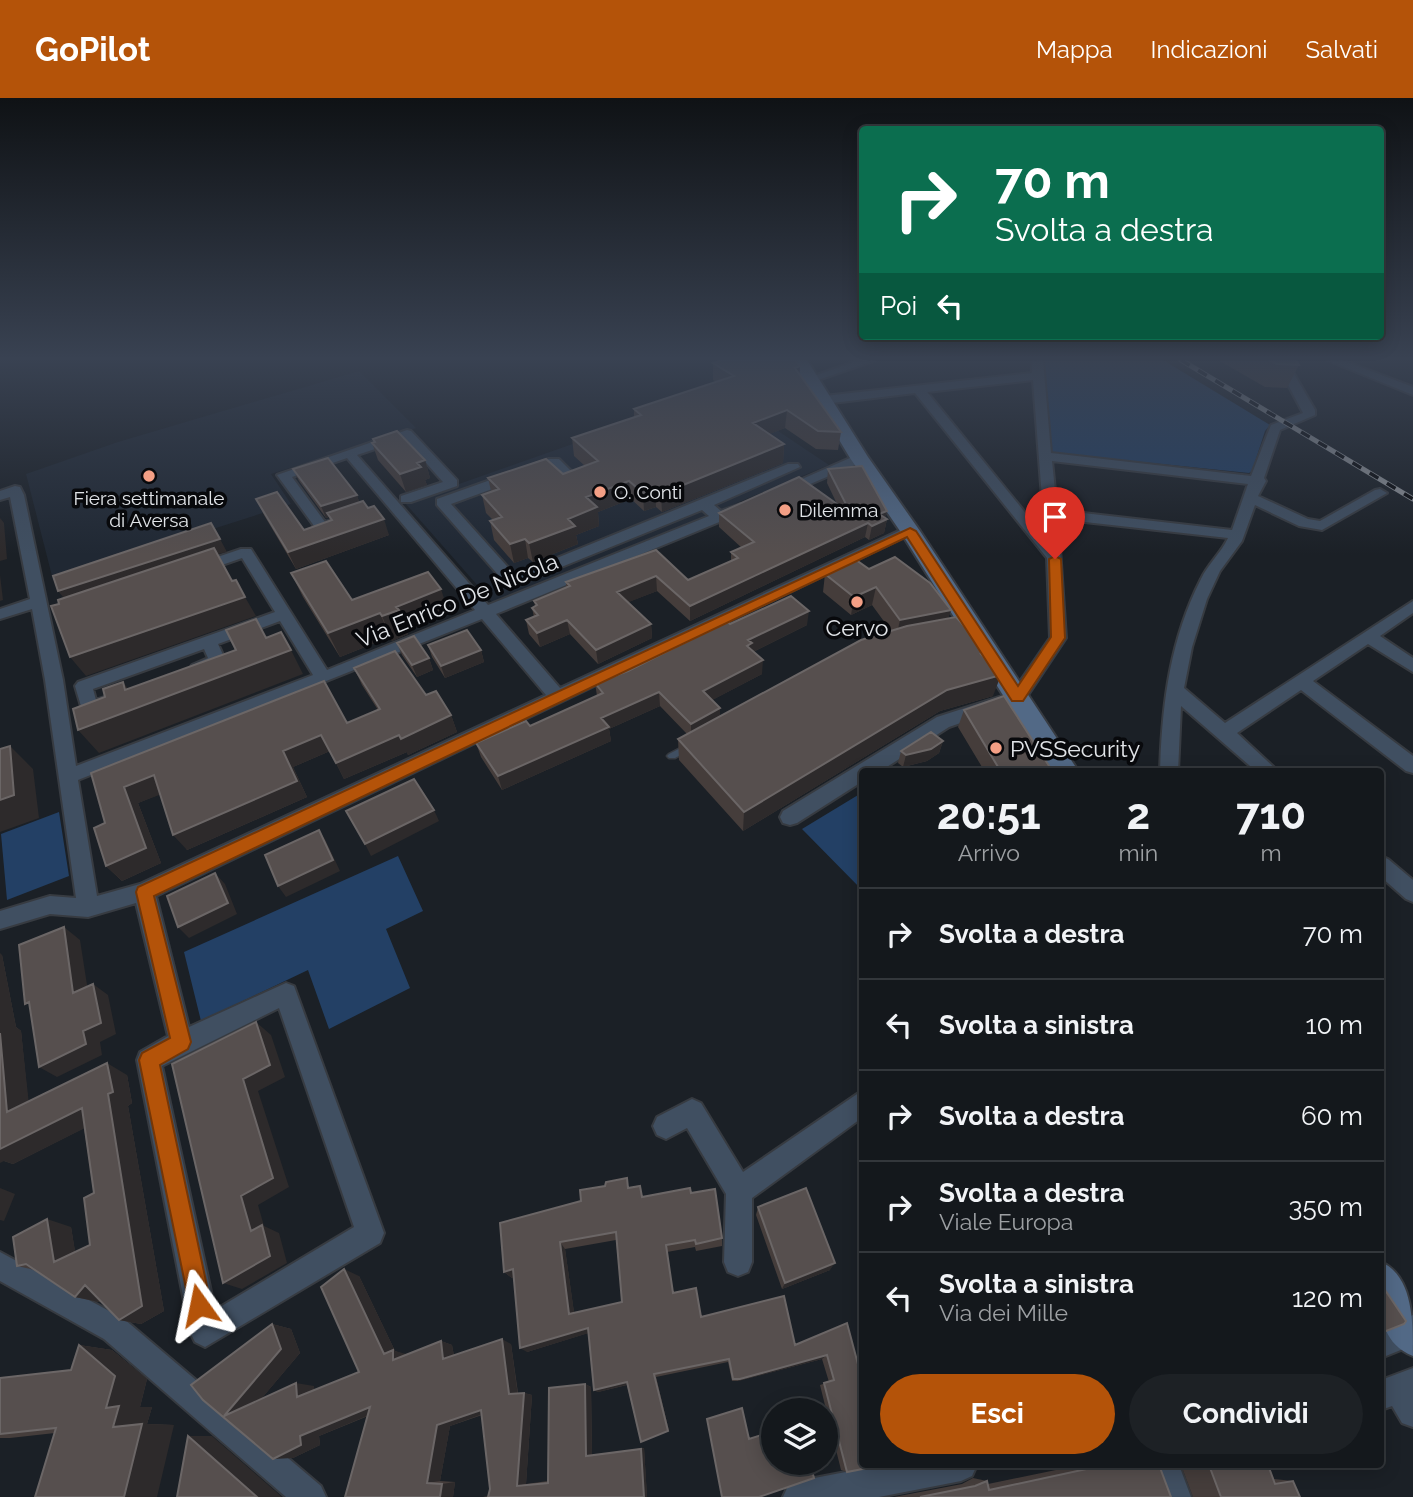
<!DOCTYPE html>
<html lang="it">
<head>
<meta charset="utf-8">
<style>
  body { margin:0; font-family:Raleway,sans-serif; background:#1d2125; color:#f1f3f6; height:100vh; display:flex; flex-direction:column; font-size:26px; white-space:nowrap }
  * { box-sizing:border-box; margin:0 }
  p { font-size:23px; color:#9da0a3 }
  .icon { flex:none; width:38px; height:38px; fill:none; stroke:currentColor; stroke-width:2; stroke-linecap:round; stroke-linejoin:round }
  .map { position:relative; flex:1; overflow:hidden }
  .panel { position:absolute; left:859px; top:670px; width:525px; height:700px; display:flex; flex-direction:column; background:#14181c; border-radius:7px; box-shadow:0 4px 18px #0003,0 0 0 2px #33373b }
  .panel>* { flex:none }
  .guide { position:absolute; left:859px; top:28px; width:525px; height:214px; border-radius:7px; box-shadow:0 4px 18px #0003,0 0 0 2px #33373b; background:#0b6e4f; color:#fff; overflow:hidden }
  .controls { position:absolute; left:761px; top:1300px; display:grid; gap:14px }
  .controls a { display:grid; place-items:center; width:77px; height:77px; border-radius:50%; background:#14181c; box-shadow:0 4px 18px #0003,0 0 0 2px #33373b; font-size:35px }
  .pin { position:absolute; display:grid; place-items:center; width:60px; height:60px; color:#fff; margin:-72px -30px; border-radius:50% 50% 50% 0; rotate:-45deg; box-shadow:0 0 7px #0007 }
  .pin .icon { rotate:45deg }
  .me { position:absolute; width:77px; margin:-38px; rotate:348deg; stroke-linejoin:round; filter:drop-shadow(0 0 5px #0008) }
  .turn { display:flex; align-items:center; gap:24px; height:147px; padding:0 21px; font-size:32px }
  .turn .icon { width:91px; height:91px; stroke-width:2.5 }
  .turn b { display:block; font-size:49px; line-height:60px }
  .then { display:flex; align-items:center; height:66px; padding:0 21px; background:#0003; gap:14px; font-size:26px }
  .eta { display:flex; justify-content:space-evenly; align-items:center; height:119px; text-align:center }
  .eta b { font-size:42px; font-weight:700; line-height:49px }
  .cta { display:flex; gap:14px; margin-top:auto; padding:14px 21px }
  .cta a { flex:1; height:80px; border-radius:42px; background:#b45309; color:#fff; font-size:28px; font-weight:700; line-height:80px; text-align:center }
  .cta a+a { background:#1d2125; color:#f1f3f6 }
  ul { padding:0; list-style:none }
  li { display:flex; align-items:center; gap:21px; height:91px; padding:0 21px; border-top:2px solid #33373b }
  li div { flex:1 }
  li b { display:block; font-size:26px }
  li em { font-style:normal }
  header { display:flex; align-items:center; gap:42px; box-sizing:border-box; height:98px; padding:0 35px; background:#b45309; color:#fff }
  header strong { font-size:33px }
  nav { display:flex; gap:38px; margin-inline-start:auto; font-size:24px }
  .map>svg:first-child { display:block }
  .built { fill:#202833 }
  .green { fill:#234065 }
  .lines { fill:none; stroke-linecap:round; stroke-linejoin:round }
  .lane-casing { stroke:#373b41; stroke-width:3 }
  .street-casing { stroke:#373b41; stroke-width:4 }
  .secondary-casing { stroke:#373b41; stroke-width:4 }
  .lane { fill:#404f61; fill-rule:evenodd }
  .street { fill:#404f61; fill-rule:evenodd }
  .secondary { fill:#526986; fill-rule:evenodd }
  .rail-casing { stroke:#8e9297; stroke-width:5 }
  .rail { stroke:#08090c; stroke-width:3.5; stroke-dasharray:10; stroke-linecap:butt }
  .wall { fill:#453d3b; fill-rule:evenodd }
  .shaded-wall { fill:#2d2a2b }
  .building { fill:#564f4e; stroke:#6b6666; stroke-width:2; fill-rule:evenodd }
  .route { fill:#b45309; stroke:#753606; stroke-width:2 }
  .poi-dot { fill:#f39f85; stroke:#08090c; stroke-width:2.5 }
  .labels { text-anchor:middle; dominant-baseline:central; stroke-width:7; stroke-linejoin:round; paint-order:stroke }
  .far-poi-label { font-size:19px; fill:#e1e4e8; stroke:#08090c; text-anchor:start }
  .street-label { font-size:23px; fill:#e1e4e8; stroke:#08090c }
  .poi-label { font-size:23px; fill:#e1e4e8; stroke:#08090c }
</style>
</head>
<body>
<header>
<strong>GoPilot</strong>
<nav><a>Mappa</a><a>Indicazioni</a><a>Salvati</a></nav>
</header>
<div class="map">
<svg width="1413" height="1399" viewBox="0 0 1413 1399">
  <rect width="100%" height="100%" fill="#1b2026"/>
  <path class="built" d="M359,273L416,330L271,376L291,406L53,482L26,376L118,344Z
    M720,294L829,367L493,505L405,405Z"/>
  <path class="green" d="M1041,262H1163L1270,327L1265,333L1252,373L1249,375L1054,355L1051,352Z
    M863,694V793L802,731Z
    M59,714L69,778L7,802L1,736Z
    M398,758L423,813L386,831L410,890L329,931L308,872L201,923L184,854Z"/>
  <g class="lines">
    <defs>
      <path id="lane" d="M690,645L693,646L695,648L693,650L675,660H669L667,658L669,656Z"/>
      <path id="street" d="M860,262H876L815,283L805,281Z
        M1032,262H1043L1051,355L1251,378L1271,327L1303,315L1275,262H1286L1315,312V317L1280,332L1264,380L1266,383L1258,398L1308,421L1320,423L1375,392L1380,391L1387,395L1322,432L1299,428L1255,407L1242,443L1220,473L1207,501L1192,549L1184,590L1225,625L1413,503V515L1380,538L1413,560V574L1368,546L1313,583L1413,658V675L1406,673L1301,592L1237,635L1279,674H1257L1181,608L1178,674H1160C1162,606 1170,542 1201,481C1208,466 1221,455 1228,440L1058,421L1066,540L1024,603L949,629L879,674H863V683L797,725L790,727L783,725L780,719L783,713L937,619L1012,595L1050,540L1047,460L915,295L824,306L818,302L824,298L1032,275ZM1033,282L1045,439L927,294ZM1052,363L1248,386L1232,432L1057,412Z
        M1327,262H1342L1413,289V297Z
        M407,332L411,333L457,382V388L411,404H401V398L443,384L405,341L357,357L488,507L709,418L702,412L512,489L507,487L437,407V401L549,361H559L577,379V385H567L552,369L451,406L515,477L788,366H798L800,369L714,407L721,413L741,406L748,410L746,413L496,516L560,590L905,430H915L917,433L156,798L189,929L286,885L294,888L384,1135L380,1145L205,1249L195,1244L190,1234L137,962L140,954L168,938L136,805L88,819L50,816L0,831V813L50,798L76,800L45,582L32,511L0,521V511L30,501L10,399L0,402V393L15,388L20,389L24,397L63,582L76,668L313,577L280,523L218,546L226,563C220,571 202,578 192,575L190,571L192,567L208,560L204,551L93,591L96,602L108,598L114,600L117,604C111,613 93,618 83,615L75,588L78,584L275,514L242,460L199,475L191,470L194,467L241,451H251L327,572L475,512L347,360L292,379L325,424L343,419L350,423L348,426L322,433L317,432L277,377ZM482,521L546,597L140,786L97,798L78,682ZM279,910L354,1129L215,1212L162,968Z
        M859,356L864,357V363L787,396L782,397L775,393Z
        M1381,758L1388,761L1413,782V804L1406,801L1381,779Z
        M863,992V1019L752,1100V1164L748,1174L738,1178L728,1174L724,1164L726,1096L687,1030L666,1041L657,1037L653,1028L657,1019L692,1001L701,1005L743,1074Z
        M0,1154L124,1221L321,1388L326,1399H286L104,1241L0,1183Z
        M1413,1217V1247L1381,1260V1230Z
        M1413,1270V1329L1402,1325L1392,1308L1381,1312V1282Z
        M882,1367H977L972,1378L961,1383L879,1399H783L788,1388L799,1383Z
        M1147,1367H1179L1191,1399H1159Z"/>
      <path id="secondary" d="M791,262H807L868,359L920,433L1079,674H1051L900,433L850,360Z
        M1381,1164C1413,1178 1413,1223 1413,1258C1373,1242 1381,1200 1381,1164Z"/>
    </defs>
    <use href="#lane" class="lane-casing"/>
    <use href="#street" class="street-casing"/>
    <use href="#secondary" class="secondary-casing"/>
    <use href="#lane" class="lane"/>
    <use href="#street" class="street"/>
    <use href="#secondary" class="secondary"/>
    <defs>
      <path id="rail" d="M1181,262L1413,401"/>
    </defs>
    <use href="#rail" class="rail-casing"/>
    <use href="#rail" class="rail"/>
  </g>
  <path class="wall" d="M1218,262H1296L1299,267L1287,290L1265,289Z
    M713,265L800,268L799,276L841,334L838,352L816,351L785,330L769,336L784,346L783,365L662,414L656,409L644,413L631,401L598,414L599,428L576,437L578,446L533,464L528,460L514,465L494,442L490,423L493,422L486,415L482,397L491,393L488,380L563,376L585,368L574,358L572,340L634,319V311L716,284L713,282Z
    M373,341L425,362L430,380L425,382L427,387L406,394L378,362L372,345L374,344Z
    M293,371L357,397L359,404L389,437L296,471L264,417L256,401L304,432L330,423L329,419L326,420L299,383Z
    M828,371L887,421L884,435L869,442L865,439L690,523L657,493L628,504L651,526L652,540L598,566L570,536L540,549L529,536L526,522L534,519L532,510L535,508L534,503L566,489V484L656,452L688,482L731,463V454L742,450L719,429V415L837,406L827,385Z
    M869,471L951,512L948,520L988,554L985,561L993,598L940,613L743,733L679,662L678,641L687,636L660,608L609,631L611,643L502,692L481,659L476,645L530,628L597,598L595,585L628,573L730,526L807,527L753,554L762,576L712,602L720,618L891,533L872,507L851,517L823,494L825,476Z
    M291,475L352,502L449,516L406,533L408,536L392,543L390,539L340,559L303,499Z
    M397,545L429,560L433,572L417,579L402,557Z
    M428,547L481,552L484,564L445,580L432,559Z
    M354,570L426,597L451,617L457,634L408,657L407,654L344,681L330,653L293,669L307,699L187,752L160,696L138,705L161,765L122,783L106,768L105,725L91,675L347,625L378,612L362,587Z
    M964,612L1051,671L1058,674H985L958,629Z
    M943,643L939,655L927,663L903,669L898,665L901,653Z
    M2,857L16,929L21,933L28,1003L127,977L132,1005L128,1008L164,1213L141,1226L119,1222L100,1203L99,1204L75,1199L35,1172L17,1168L71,1129L75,1154L90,1147L94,1095L84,1030L13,1066L4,1063Z
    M605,1088L630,1090L643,1099L691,1095L722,1140V1148L696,1153L695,1149L667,1154L673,1194L701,1219L795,1247L847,1225V1374L841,1372L820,1287L829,1284L822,1261L738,1283H732L728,1264L656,1279L669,1333L641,1344L627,1287L598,1294L594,1292L588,1235L527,1254L513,1179L512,1180L504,1174L581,1103ZM616,1142L622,1204L574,1215L565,1151Z
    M758,1109L830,1172L782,1191L756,1117Z
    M359,1178L395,1253L406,1257L441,1243L452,1247L454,1258L511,1246L518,1295H524L532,1297L526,1386L548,1383L585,1286L591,1289L592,1357L644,1350L647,1399H483L488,1398L490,1391L482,1317L450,1328L440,1383L455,1384L453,1399H345L368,1318L319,1338L320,1347L293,1360L203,1302L272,1226L291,1231L300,1255L261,1301L314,1288V1292L359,1274Z
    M79,1247L112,1252L147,1281L140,1309H152L147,1326L174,1327L55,1335L10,1340H0V1280L71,1272Z
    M1080,1367H1159L1171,1399H894L962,1386L973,1380L987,1383L988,1386Z
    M1181,1367H1268L1274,1381L1293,1383L1300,1399H1193Z"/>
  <path class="shaded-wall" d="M800,268L799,285L795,270Z
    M787,312L785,330L752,343L753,325Z
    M784,346L783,365L662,414L661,396Z
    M425,362L430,380L425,382L427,387L406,394L400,376L417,365Z
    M629,383L631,401L598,414L599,428L576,437L578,446L533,464L529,445L568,421L586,399Z
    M655,390L656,409L644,413L643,395Z
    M357,397L361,409L327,415L329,419L326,420L321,408Z
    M887,413L885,422L887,421L884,435L869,442L872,428L879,416Z
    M0,420L4,425L7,461L0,463Z
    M384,421L389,437L296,471L288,454Z
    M868,425L865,439L690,523V508Z
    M220,441L227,454L218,456L242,500L245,499L256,518L86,578L70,559L68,505L58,493Z
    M525,441L528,460L514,465L510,446Z
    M0,477L3,502L0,503Z
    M656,478L657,493L619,508L617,494Z
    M876,489L872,507L851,517L854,499Z
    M441,491L449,516L406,533L408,536L392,543L382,518L396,509Z
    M951,512L945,530L896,540L900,522Z
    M809,513L807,527L751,555L747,548L748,542Z
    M380,515L390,539L340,559L328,535Z
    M567,522L570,536L540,549L537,535Z
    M651,526L652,540L598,566L596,552Z
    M291,552L303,576L99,655L78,632L125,592L123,584L141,608Z
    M481,552L484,564L445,580L441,568Z
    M429,560L433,572L417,579L412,567Z
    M763,562L762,576L703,607V593Z
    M1001,577L993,598L940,613L743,733L744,714L947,592Z
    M659,594L660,608L609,631L611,643L502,692L498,678L601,620Z
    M720,610V624L691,640V626Z
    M451,617L457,634L408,657L401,641Z
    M321,637L330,653L293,669L307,699L187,752L173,737L283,653Z
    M399,637L407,654L344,681L336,665Z
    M943,643L939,655L927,663L903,669L906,657Z
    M10,648L33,671L39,720L0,734V702Z
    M154,677L167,694L138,705L161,765L122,783L106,768L124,689Z
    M434,712L439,723L371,758L365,746Z
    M319,732L326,743L340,773L286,799L278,788Z
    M215,775L225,786L237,816L189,840L178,829Z
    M64,829L80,842L90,906L73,895Z
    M0,855L2,857L16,929L21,933L31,1025L7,1014L0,935Z
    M93,886L108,897L116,936L100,944L102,957L57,979L39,969L83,933Z
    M256,924L271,937L285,979L258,993L289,1089L258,1107L264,1128L279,1135L287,1165L242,1191L223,1185L241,1098L243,981Z
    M107,965L127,977L132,1005L128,1008L164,1213L141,1226L119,1222Z
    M82,1010L103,1021L13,1066L4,1063L0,1065V1044Z
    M0,1090L15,1096L4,1123L0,1122Z
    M47,1121L71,1129L78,1171L54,1164Z
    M560,1144L565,1151L575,1221L569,1216Z
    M835,1165L830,1172L782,1191L785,1185Z
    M344,1171L359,1178L395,1253L406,1256L407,1265L393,1262L384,1256Z
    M513,1171L520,1178L512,1180L504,1174Z
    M85,1187L108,1193L99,1204L75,1199Z
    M272,1226L291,1231L300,1255L246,1319L224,1318Z
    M588,1230L592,1234L527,1254L520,1250Z
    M502,1241L511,1246L518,1298L509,1296Z
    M441,1243L452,1247L455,1265L443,1261Z
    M79,1247L112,1252L147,1281L140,1309H152L147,1326L174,1327L157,1399H124L113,1329Z
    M827,1257L822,1261L738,1283L740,1281Z
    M654,1276L656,1279L669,1333L641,1344Z
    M627,1284L630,1286L598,1294L594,1292Z
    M296,1285L314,1288L315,1301L297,1299Z
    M585,1286L591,1289L592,1357L586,1358Z
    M524,1295L532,1297L526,1386L517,1388Z
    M370,1309L386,1310L319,1338L320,1347L293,1360L273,1361L300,1338Z
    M481,1312L491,1313L450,1328L440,1383L427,1385L437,1327Z
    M188,1338H212L282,1399H257Z
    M644,1350L647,1399H644L641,1351Z
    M455,1384L453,1399H440L442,1386Z"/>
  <path class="building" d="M722,262H795L800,268L795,270L841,334L818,333L787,312L753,325L784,346L661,396L655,390L643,395L629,383L586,399L597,409L568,421L575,428L529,445L525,441L510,446L490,423L502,419L482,397L499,391L488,380L546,361L563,376L598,363L572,340L641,317L634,311L734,278L713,265Z
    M1269,262H1296L1299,267L1277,266Z
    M397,333L425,362L417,365L421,369L400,376L372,345L375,344L373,341Z
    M328,360L357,397L321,408L293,371Z
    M862,368L887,413L879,416L887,421L872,428L868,425L690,508L656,478L617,494L651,526L596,552L567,522L537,535L526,522L538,517L532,510L537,507L534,503L570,488L566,484L656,452L688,482L738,460L731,454L754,444L719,415L799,379L851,416L828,371Z
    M277,394L304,432L332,422L327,415L363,403L368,410L374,408L384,421L288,454L256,401Z
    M211,425L220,441L58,493L53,478Z
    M214,450L232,483L236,482L245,499L70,559L51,508L59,506L58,502Z
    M895,459L930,485L951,512L900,522L876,489L854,499L825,476L856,462L869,471Z
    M326,463L352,502L428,474L441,491L396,509L399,512L382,518L380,515L328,535L291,475Z
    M791,498L809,513L748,542L752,545L747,548L763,562L703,593L720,610L691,626L659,594L601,620L609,629L498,678L476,645L526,623L530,628L603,595L595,585L628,573L727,523L730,526Z
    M956,519L988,554L981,556L1001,577L947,592L744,714L678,641L861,542L907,528Z
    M256,521L266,540L281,534L291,552L78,632L73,611L105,599L103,591L123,584L125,592L236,552L226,532Z
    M467,532L481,552L441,568L428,547Z
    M414,538L429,560L412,567L397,545Z
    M395,553L426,597L436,593L451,617L401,641L399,637L336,665L321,637L283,653L297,683L173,737L154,677L124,689L146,750L106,768L94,730L105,725L91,675L324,583L347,625L380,611L354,570Z
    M1004,598L1051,671L1055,669L1058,674H1001L964,612Z
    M931,634L943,643L931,651L906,657L901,653Z
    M10,648L14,697L0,702V651Z
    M414,681L434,712L365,746L346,713Z
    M319,732L333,762L278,788L265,757Z
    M215,775L228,805L178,829L167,798Z
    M64,829L73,895L93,886L101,925L83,933L86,946L39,969L29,904L25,906L19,847Z
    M256,924L270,967L243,981L273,1080L241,1098L251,1133L262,1127L270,1158L223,1185L172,966Z
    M0,935L7,1014L107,965L113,994L108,996L142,1208L119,1222L85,1187L75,1199L26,1166L17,1168L13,1139L47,1121L54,1164L90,1147L84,1100L94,1095L82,1010L0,1051Z
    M627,1080L628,1090L640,1088L642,1099L690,1090L691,1095L715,1091L722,1140L696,1146L695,1142L666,1147L673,1195L696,1190L701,1219L784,1198L795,1247L847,1225L863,1285V1367H883L847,1374L824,1285L834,1282L827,1257L740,1281H733L729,1261L654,1276L668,1333L641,1344L627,1284L594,1292L588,1230L520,1250L513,1171L504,1174L500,1125L581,1103L580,1092L605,1088L606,1084ZM616,1134L622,1204L569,1216L560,1144Z
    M806,1090L835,1165L785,1185L758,1109Z
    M344,1171L384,1256L393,1252V1262L441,1243L443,1261L502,1241L509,1296L524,1295L517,1388L548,1385L549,1290L585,1286L586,1358L641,1351L644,1399H488L490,1391L481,1312L437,1327L427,1385L442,1386L440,1399H345L370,1309L300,1338L301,1347L273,1361L203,1302L191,1287L272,1226L281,1251L224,1318L296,1285L297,1299L359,1274L321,1189Z
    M1381,1186L1406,1223L1404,1226L1381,1235Z
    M79,1247L115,1278L106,1310L119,1308L113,1329L142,1326L124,1399H35L56,1330L0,1336V1280L71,1272Z
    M742,1310L749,1341L774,1333V1365H810L814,1380L759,1399H722L707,1321Z
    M188,1338L257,1399H177Z
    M1105,1367H1159L1171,1399H920L975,1388L987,1383L989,1392Z
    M1209,1367H1268L1275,1386L1293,1383L1300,1399H1221Z"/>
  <linearGradient id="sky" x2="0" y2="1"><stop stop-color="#0f1215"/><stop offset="0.57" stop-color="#394252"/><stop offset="1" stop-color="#394252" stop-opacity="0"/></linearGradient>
  <rect width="1413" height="457" fill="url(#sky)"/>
  <path class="route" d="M910,430L916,433L1018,588L1051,539L1049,461L1055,458L1061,461L1065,540L1023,603H1012L907,439L154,798L191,944L188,951L160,967L211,1207L208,1215L199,1219L191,1215L139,962L142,955L170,940L136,794L138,789Z"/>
  <g class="poi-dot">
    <circle cx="149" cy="378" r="7"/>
    <circle cx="600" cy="394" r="7"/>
    <circle cx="785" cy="412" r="7"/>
    <circle cx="857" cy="504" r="7"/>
    <circle cx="996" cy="650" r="7"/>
  </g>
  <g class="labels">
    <g class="far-poi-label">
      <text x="614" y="394">O. Conti</text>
      <text x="149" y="400" text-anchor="middle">Fiera settimanale<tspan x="149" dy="22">di Aversa</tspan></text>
      <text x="799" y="412">Dilemma</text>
    </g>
    <g class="street-label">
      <text transform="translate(457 502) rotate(-22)">Via Enrico De Nicola</text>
    </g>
    <g class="poi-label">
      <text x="857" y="529">Cervo</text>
      <text x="1010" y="650" text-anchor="start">PVSSecurity</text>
    </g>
  </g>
</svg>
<div class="controls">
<a><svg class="icon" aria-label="layers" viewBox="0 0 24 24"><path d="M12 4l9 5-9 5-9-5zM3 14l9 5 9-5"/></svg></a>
</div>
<div class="pin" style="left:1055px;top:461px;background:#d93025"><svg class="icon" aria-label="arrive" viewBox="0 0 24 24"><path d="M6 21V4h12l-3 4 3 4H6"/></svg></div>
<svg class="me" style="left:199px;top:1207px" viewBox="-20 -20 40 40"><path d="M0-17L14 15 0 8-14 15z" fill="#b45309" stroke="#fff" stroke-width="4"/></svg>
<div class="guide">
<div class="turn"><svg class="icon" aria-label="right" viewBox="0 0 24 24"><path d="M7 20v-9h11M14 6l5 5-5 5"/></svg><div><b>70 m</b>Svolta a destra</div></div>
<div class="then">Poi<svg class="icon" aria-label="left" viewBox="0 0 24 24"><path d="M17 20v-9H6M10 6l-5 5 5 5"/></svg></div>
</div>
<section class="panel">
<div class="eta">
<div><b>20:51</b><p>Arrivo</p></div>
<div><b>2</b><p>min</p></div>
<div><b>710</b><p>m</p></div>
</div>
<ul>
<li><svg class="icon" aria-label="right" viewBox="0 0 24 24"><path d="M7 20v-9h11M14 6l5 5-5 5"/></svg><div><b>Svolta a destra</b></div><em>70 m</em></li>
<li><svg class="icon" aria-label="left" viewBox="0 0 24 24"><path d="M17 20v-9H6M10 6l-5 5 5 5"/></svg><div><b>Svolta a sinistra</b></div><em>10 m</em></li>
<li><svg class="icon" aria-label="right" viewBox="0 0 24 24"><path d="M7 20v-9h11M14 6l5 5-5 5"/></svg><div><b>Svolta a destra</b></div><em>60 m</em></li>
<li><svg class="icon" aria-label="right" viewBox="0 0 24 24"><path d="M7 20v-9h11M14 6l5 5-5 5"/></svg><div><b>Svolta a destra</b><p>Viale Europa</p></div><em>350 m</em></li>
<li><svg class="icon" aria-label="left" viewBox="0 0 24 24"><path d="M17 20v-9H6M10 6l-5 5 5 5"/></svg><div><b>Svolta a sinistra</b><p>Via dei Mille</p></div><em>120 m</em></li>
</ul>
<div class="cta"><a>Esci</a><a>Condividi</a></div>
</section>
</div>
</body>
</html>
